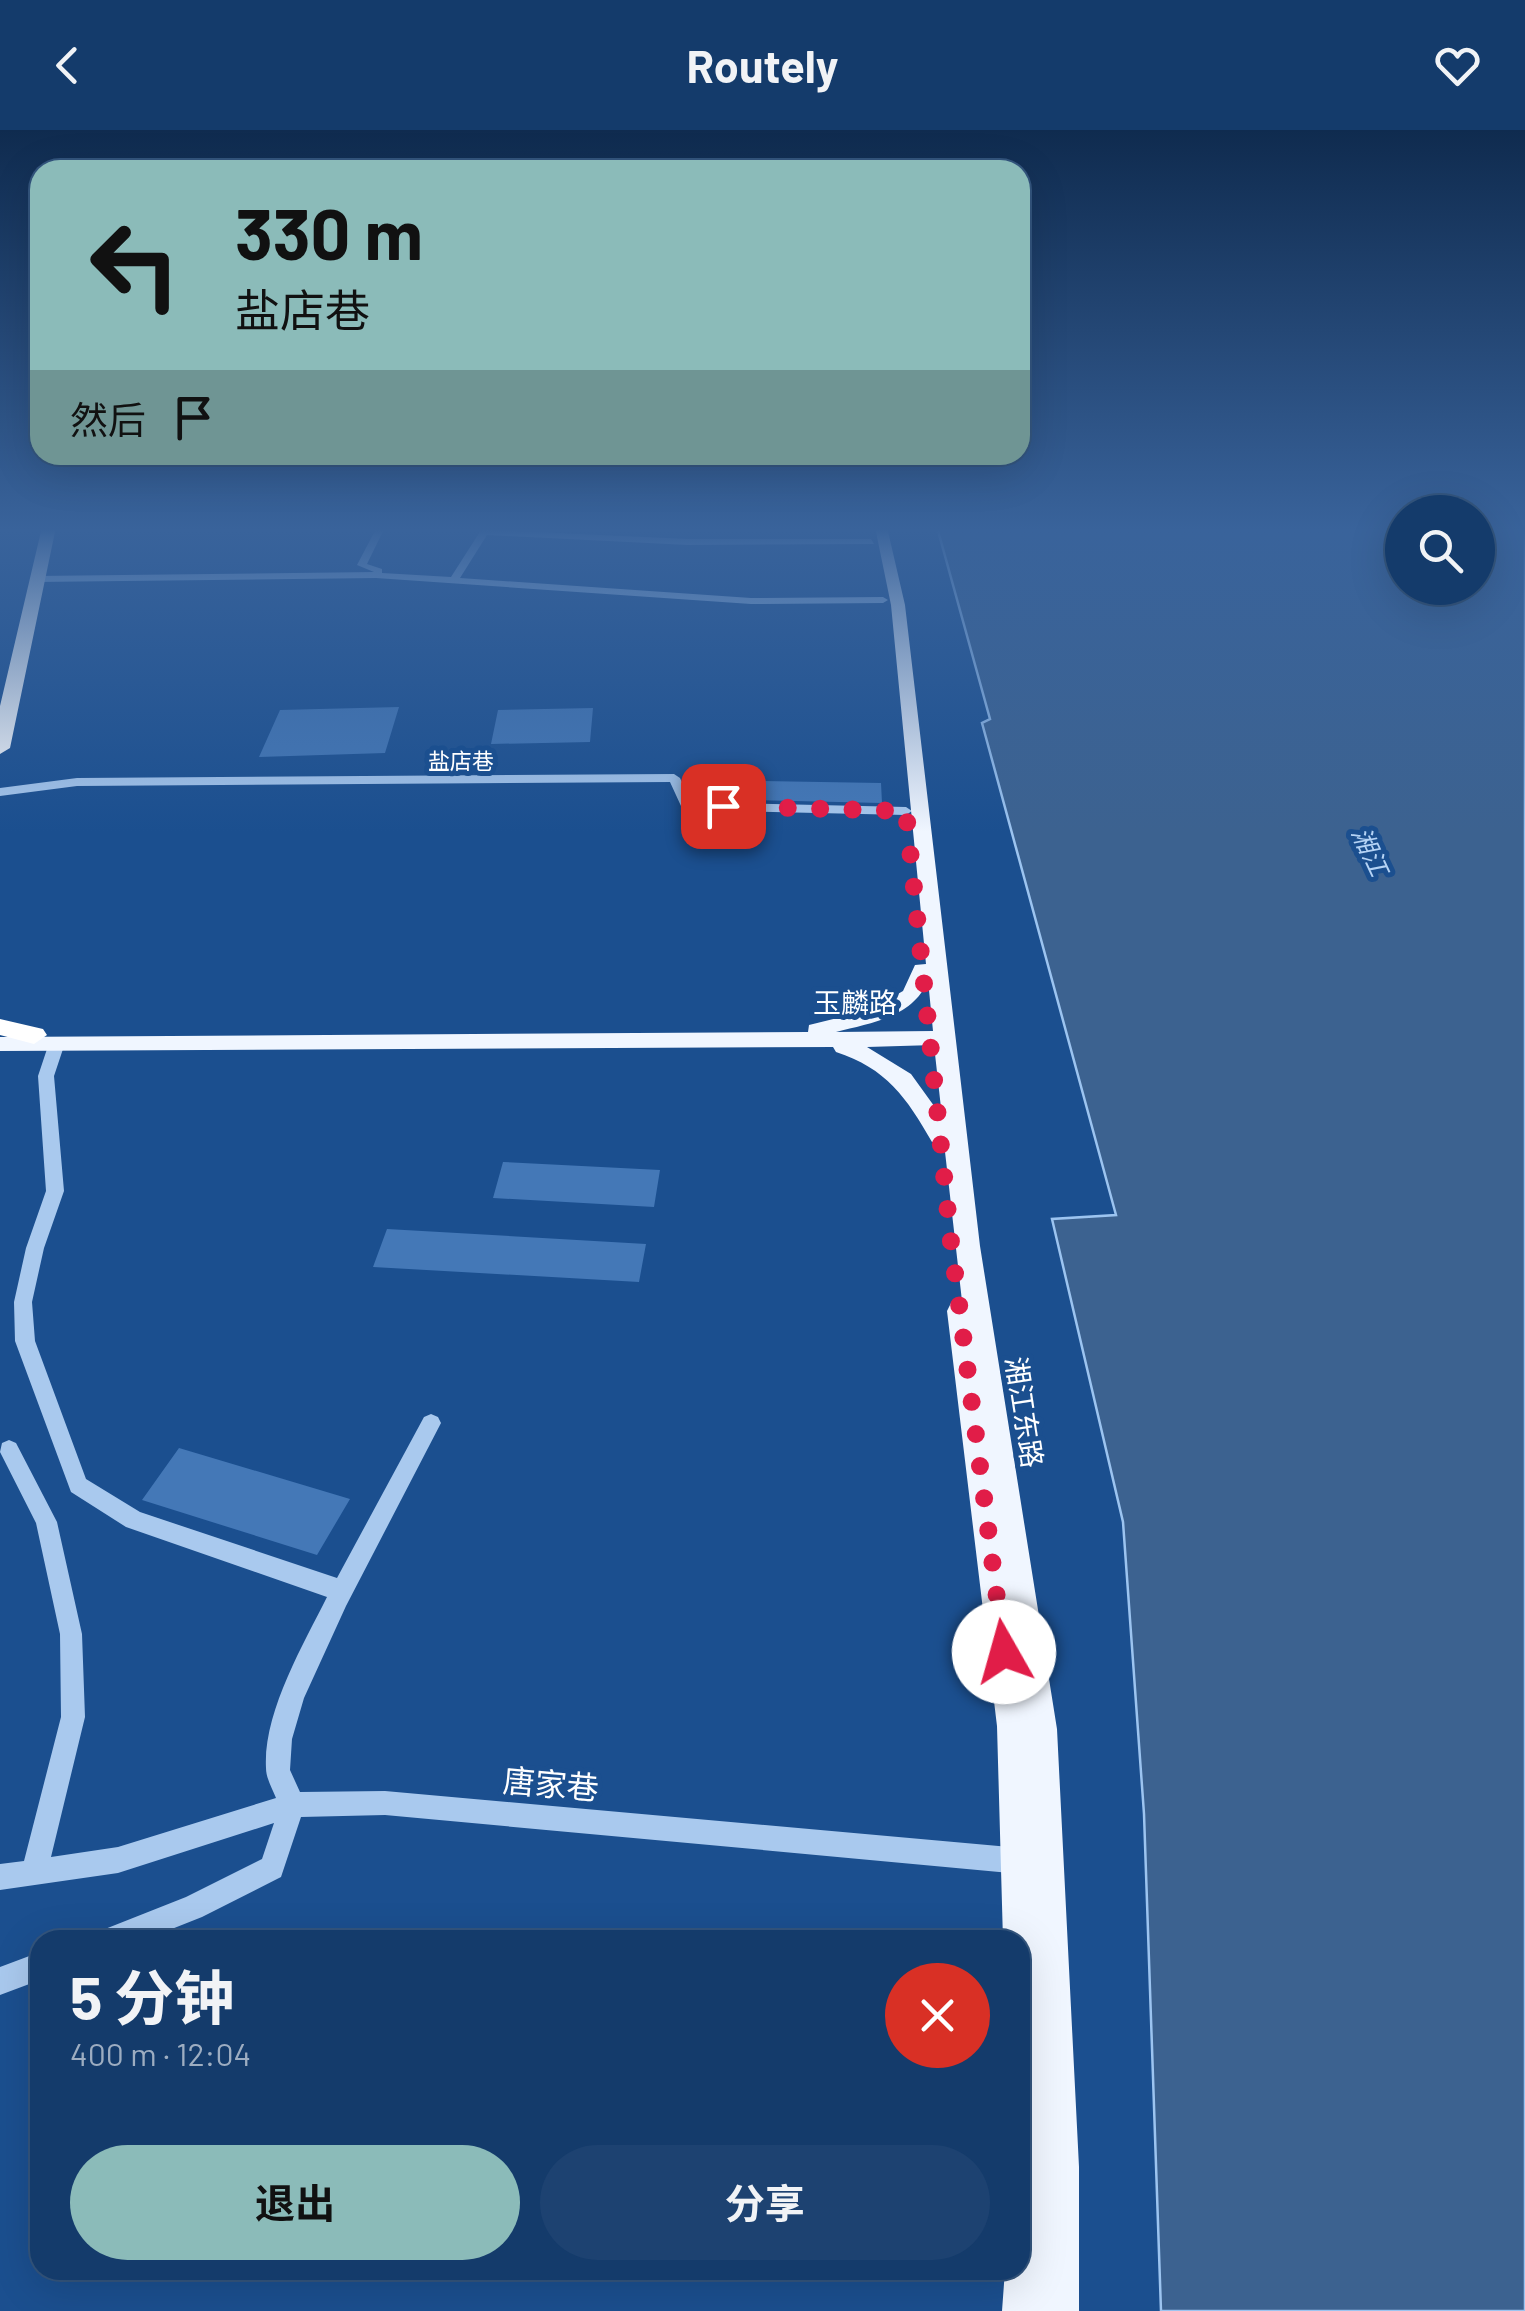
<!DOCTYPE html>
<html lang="zh">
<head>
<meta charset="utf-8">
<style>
  body { margin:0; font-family:Barlow,"Noto Sans SC",sans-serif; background:#1d4271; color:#f1f3f6; height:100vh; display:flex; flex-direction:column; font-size:38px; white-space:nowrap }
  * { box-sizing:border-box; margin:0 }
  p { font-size:32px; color:#9dadc1 }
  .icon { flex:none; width:55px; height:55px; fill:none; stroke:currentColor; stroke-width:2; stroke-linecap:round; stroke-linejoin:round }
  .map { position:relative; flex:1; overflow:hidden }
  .details { position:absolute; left:30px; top:1800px; width:1000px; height:350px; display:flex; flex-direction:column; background:#143b6b; border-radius:30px; box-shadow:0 10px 40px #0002,0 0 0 2px #33557e }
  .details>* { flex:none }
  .top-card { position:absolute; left:30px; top:30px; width:1000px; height:305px; border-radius:30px; box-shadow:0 10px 40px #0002,0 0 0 2px #33557e; background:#8bbbb9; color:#111; overflow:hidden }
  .fabs { position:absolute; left:1385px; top:365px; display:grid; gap:20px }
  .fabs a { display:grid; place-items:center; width:110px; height:110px; border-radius:50%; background:#143b6b; box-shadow:0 10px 40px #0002,0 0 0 2px #33557e; font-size:50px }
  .pin { position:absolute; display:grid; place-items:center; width:85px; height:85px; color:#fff; margin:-42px; border-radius:20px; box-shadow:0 5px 15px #0006 }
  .me { position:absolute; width:110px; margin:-55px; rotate:353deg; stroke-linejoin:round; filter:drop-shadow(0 0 8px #0008) }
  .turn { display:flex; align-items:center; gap:35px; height:210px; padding:0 40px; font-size:45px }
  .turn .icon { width:130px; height:130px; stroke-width:2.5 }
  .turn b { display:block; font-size:70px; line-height:85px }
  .then { display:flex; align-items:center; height:95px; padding:0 40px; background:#0003; gap:20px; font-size:38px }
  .round { display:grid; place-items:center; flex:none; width:105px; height:105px; border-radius:52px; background:#1d4271 }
  .overview { display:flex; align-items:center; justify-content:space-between; height:170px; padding:0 40px }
  h1 { font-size:60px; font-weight:700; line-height:75px }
  .action { display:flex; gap:20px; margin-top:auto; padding:20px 40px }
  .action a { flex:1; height:115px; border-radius:60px; background:#8bbbb9; color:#111; font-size:40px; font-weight:700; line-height:115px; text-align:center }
  .action a+a { background:#1d4271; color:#f1f3f6 }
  header { display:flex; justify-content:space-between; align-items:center; height:130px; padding:0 40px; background:#143b6b; font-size:45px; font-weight:700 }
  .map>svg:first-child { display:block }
  .water { fill:#3c6290; stroke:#9cc4f0; stroke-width:2.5 }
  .building { fill:#4478b7 }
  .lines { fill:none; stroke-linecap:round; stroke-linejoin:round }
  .minor { fill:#a9c9ee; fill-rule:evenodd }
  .major { fill:#f0f6ff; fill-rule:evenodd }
  .highway { fill:#fff; fill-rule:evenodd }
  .route { stroke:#e11d48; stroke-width:18; stroke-dasharray:0 32.4 }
  .labels { text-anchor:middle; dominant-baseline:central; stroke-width:10; stroke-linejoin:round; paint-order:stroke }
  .far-street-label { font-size:22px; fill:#fff; stroke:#1b4f8f }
  .far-water-label { font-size:25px; font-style:italic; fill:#b5d3f5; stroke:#1b4f8f }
  .street-label { font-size:28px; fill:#fff; stroke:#1b4f8f }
  .near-street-label { font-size:32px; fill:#fff; stroke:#1b4f8f }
</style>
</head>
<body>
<header><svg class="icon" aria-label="back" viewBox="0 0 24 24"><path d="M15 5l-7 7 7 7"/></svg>Routely<svg class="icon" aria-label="heart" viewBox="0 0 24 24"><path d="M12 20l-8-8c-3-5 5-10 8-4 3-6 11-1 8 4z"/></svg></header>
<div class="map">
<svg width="1525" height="2181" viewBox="0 0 1525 2181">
  <rect width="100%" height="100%" fill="#1b4f8f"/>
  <path class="water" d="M937,397H1402V458H1478V397H1525V2181H1161L1144,1684L1123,1392L1052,1089L1116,1085L982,593L990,589Z"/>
  <path class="building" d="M399,577L385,623L259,627L280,580Z
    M593,578L590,612L491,614L498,580Z
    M755,651L881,653L882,673L754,670Z
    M503,1032L660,1040L654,1077L493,1068Z
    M387,1099L646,1114L639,1152L373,1137Z
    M179,1318L350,1369L317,1425L142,1370Z"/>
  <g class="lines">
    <path class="minor" d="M377,397H385L367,434L382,439V443L451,447L483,397H491L490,400L688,409H871L874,414L688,415L487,405L460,448L751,468L883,467L888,470L883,473L751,474L376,448L35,452L30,449L35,446L374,442L357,435Z
      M674,644L680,648L691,672L906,677L912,681L906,685L687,680L681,676L670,652L77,656L0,666V658L77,648Z
      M57,908L65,913L54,946L64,1061L44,1118L32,1172L35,1211L86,1349L140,1382L337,1448L424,1287L431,1284L438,1287L441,1293L346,1476L304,1568L292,1609L290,1640L300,1662L385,1661L1022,1718L1031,1722L1035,1731L1031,1740L1022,1744L385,1685L301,1687L281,1747L202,1787L144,1810H96L100,1801L186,1767L262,1729L274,1693L118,1743L0,1760V1734L24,1731L61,1587L60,1504L36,1393L0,1322L2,1313L9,1310L16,1313L57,1392L82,1504L85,1587L51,1727L118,1717L276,1668C272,1658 266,1648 266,1638C263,1583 303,1515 327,1467L126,1397L71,1362L15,1211L14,1172L26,1118L46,1061L38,946L49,913Z
      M40,1822V1850L0,1865V1837Z"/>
    <path class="major" d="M875,397H887L905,475L980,1116L1057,1599L1079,2037V2181H1002L1005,2140H1020V1810H1003L997,1596L947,1181L951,1173L962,1171L944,1013L932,1012C907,968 886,938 836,922L833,917L0,921V907L808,902L809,895L870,880L903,861L915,835L926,834L891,475ZM928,850L933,901L836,902C871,893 914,887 928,850ZM934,915L942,987L911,944L867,917Z"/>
    <path class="highway" d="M42,397H56L10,618L0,624V576Z
      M0,889L43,899L47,905L34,914L0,905Z"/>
  </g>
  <linearGradient id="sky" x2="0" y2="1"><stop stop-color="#0f2b4f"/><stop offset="0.57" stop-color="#39639b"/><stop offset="1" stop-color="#39639b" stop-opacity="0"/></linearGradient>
  <rect width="1525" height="702" fill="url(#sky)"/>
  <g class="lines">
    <path class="route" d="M723,676L906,681L951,1112L1004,1522"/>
  </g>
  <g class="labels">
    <g class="far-street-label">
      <text x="461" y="630">盐店巷</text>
    </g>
    <g class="far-water-label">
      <text transform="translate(1371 721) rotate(65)">湘江</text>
    </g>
    <g class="street-label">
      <text x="855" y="872">玉麟路</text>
      <text transform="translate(1025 1282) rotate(81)">湘江东路</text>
    </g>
    <g class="near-street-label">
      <text transform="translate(551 1653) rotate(5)">唐家巷</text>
    </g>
  </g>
</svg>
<div class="fabs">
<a><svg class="icon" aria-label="search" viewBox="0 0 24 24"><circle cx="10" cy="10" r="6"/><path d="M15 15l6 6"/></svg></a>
</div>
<div class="pin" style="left:723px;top:676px;background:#d93025"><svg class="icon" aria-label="arrive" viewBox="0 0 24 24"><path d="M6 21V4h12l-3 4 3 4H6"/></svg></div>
<svg class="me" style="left:1004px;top:1522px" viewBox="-20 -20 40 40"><circle r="19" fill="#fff"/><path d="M0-13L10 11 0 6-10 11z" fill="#e11d48"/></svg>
<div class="top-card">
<div class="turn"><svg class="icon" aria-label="left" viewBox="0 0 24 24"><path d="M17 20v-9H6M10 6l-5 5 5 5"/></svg><div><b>330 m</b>盐店巷</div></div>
<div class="then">然后<svg class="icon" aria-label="arrive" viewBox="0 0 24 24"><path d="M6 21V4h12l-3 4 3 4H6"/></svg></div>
</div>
<section class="details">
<div class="overview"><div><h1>5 分钟</h1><p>400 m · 12:04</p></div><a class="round" style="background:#d93025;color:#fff"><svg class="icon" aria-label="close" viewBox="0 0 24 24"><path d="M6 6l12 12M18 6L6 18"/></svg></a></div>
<div class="action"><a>退出</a><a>分享</a></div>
</section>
</div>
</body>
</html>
